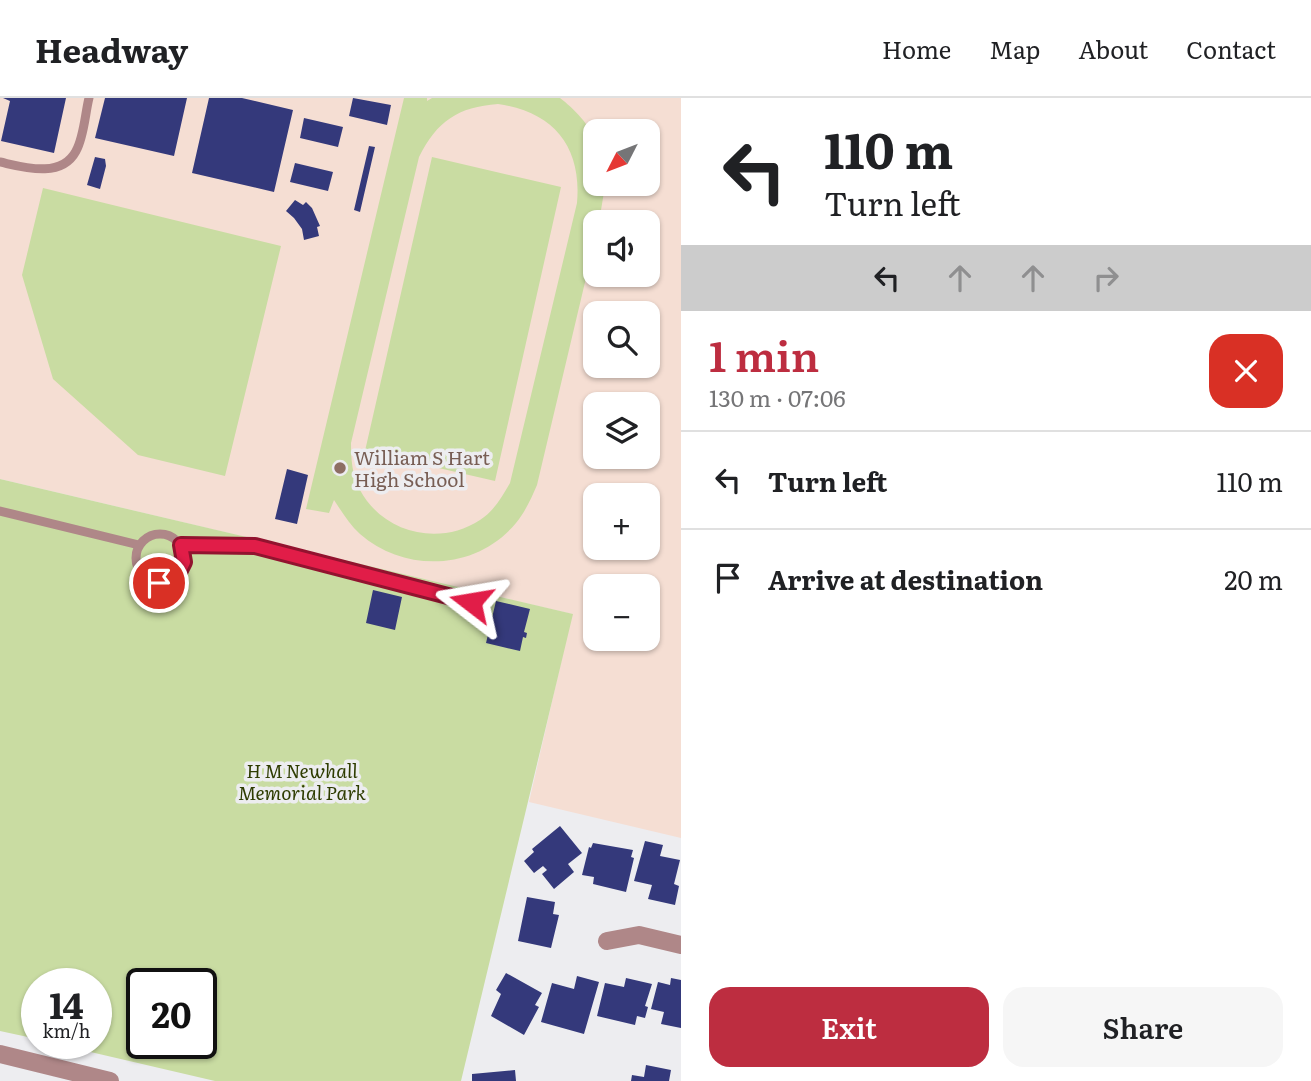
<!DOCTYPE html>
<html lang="en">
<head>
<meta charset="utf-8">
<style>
  body { margin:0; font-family:Literata,serif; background:#f6f6f6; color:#202124; height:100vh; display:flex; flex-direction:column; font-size:26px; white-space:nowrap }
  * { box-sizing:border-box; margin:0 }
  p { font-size:23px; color:#757577 }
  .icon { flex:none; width:38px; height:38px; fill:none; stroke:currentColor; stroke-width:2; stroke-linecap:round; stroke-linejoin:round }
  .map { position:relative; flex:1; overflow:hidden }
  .details { display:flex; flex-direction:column; background:#fff; width:630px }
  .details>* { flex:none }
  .guide { background:#fff; color:#202124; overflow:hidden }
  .needle { width:46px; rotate:228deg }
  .controls { position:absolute; left:583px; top:21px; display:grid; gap:14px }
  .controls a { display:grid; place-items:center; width:77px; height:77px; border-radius:14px; background:#fff; box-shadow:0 2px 5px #0004; font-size:35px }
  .speed { position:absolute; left:21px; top:870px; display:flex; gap:14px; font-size:35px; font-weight:700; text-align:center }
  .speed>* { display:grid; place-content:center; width:91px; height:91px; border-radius:50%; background:#fff; box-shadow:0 2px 5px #0004; line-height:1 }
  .speed small { font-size:18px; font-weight:400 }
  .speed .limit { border:4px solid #111; border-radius:10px; background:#fff; color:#111 }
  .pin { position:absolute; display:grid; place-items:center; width:60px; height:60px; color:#fff; margin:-30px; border:4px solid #fff; border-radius:50%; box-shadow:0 2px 7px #0007 }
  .me { position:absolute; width:77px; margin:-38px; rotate:284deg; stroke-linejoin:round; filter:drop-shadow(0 0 5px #0008) }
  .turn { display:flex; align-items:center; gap:24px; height:147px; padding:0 28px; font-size:32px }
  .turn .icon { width:91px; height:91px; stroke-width:2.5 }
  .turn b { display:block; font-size:49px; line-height:60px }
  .lanes { display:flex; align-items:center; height:66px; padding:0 28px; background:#0003; justify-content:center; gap:35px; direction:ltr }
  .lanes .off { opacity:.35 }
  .round { display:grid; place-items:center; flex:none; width:74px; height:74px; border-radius:21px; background:#f6f6f6 }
  .head { display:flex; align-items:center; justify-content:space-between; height:119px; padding:0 28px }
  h1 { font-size:42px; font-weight:600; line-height:52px; color:#bd2d40 }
  .cta { display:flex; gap:14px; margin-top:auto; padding:14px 28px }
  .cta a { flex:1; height:80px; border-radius:21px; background:#bd2d40; color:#fff; font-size:28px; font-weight:600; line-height:80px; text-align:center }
  .cta a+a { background:#f6f6f6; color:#202124 }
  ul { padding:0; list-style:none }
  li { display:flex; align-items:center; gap:21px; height:98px; padding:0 28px; border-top:2px solid #e0e0e0 }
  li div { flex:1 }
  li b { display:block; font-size:26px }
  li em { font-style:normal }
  header { display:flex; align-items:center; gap:42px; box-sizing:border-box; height:98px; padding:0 35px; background:#fff; border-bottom:2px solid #e0e0e0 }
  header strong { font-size:33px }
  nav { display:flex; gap:38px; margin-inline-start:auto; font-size:24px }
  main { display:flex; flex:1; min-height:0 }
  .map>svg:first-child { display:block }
  .education { fill:#f5ded3; fill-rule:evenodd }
  .green { fill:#c9dca2; fill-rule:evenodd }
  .building { fill:#34397b }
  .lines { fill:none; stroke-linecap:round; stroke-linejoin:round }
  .lane { stroke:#af8788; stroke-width:9 }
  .street { stroke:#af8788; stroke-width:18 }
  .route-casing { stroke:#92132f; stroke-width:18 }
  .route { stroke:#e11d48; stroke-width:12 }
  .education-dot { fill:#8d6e63; stroke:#ededf0; stroke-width:2.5 }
  .labels { text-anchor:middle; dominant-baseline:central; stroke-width:7; stroke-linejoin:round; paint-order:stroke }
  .education-label { font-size:19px; fill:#785e54; stroke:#ededf0; text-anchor:start }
  .park-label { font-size:19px; font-style:italic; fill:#2e3c00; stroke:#ededf0 }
</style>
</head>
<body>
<header>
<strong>Headway</strong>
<nav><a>Home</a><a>Map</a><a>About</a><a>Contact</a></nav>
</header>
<main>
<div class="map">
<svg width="681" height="983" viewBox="0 0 681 983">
  <rect width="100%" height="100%" fill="#ededf0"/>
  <path class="education" d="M0,0H681V740L529,704L572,516L0,381ZM595,33H648V86H595ZM595,124H648V177H595ZM595,215H648V268H595ZM595,306H648V359H595ZM595,397H648V450H595ZM595,488H648V541H595Z"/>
  <path class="green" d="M404,0H427V3L432,0H560C573,10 592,28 595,45C597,58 595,73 595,86H605V88L599,124H595V142L537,387C531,401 525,414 516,425C477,472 406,476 360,436C349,426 342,414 334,402L329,415L306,411ZM498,6C554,14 582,49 577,105L510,385C502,399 494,413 480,422C439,449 383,435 360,392C352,377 351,361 351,345L419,59C437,23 458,9 498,6Z
    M432,59L561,89L495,383L365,353Z
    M43,90L281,148L225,378L138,357L53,281L22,177Z
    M0,381L573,516L461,983H215L52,945H96V886H37V941L0,933ZM142,886H201V945H142Z"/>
  <path class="building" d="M3,0H66L54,55L1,43L10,3Z
    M105,0H187L174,58L95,40Z
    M209,0H242L293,12L274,94L192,75Z
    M353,0L391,7L387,27L349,18Z
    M304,20L343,29L338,49L300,40Z
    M369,48L375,49L360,114L354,112Z
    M95,59L105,61L106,68L100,91L87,87Z
    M295,65L333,74L328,93L290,84Z
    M295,102L303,107L306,104L312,110L320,128L317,129L319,138L304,142L302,131L294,120L286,113Z
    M287,371L308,377L297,426L275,421Z
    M373,492L402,499L395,532L366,525Z
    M496,503L530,511L524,534L527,535L526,540L523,539L520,553L486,545Z
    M560,728L582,755L568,766L574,774L554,791L542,776L547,772L543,768L534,775L524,763L534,754L532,751Z
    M645,743L663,747L660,758L680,762L674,786L679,788L675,807L648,801L652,787L634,783Z
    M593,745L633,752L631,759L634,760L626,794L593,786L594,779L582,777L589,749L591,750Z
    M527,799L555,804L553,816L559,817L551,850L518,843Z
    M506,875L542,895L535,907L539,909L524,937L491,918L501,896L496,892Z
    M577,878L599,884L584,936L541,924L552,885L574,891Z
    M626,880L652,886L645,908L648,909L645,920L637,918L635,927L597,918L605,885L624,889Z
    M671,880L681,882V930L661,926L664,914L651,911L658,884L670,887Z
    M646,967L671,972L669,983H631L632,977L644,979Z
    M515,972L516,983H472V976Z"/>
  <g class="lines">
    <path class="lane" d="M0,64C23,69 61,81 76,53C84,39 85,16 89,0
      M0,413L139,447
      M136 460a24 24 0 1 1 48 0a24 24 0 1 1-48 0Z
      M181,447L255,448L471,504"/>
    <path class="street" d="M607,843L639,837L681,847
      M0,956L110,983"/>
  </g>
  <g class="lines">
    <defs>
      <path id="route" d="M159,485L176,480L184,464L181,447L255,448L471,504"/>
    </defs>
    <use href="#route" class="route-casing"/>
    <use href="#route" class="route"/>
  </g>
  <circle class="education-dot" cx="340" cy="370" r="7"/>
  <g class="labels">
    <g class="education-label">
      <text x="354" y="359">William S Hart<tspan x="354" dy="22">High School</tspan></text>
    </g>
    <g class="park-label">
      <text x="302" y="672">H M Newhall<tspan x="302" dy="22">Memorial Park</tspan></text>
    </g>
  </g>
</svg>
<div class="controls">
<a><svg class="needle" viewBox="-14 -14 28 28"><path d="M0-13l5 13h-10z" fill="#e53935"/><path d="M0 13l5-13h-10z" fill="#757577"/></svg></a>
<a><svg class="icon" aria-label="sound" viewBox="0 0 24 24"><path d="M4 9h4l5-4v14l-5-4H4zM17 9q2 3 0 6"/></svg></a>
<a><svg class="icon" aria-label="search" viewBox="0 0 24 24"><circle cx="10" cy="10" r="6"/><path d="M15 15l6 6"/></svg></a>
<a><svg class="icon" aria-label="layers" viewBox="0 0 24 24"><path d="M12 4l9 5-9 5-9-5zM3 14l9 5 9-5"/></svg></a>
<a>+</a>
<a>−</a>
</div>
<div class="speed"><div>14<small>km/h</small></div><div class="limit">20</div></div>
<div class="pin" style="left:159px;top:485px;background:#d93025"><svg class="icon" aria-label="arrive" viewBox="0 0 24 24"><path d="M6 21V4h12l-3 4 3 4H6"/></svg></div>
<svg class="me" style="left:471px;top:504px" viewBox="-20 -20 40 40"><path d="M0-17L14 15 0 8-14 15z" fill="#e11d48" stroke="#fff" stroke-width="4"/></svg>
</div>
<section class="details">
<div class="guide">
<div class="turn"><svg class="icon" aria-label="left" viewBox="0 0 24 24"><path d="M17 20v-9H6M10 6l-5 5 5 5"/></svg><div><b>110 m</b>Turn left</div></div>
<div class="lanes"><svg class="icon" aria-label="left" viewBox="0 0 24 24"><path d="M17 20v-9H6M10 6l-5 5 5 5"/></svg><svg class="icon off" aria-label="ahead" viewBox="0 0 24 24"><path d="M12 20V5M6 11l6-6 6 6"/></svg><svg class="icon off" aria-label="ahead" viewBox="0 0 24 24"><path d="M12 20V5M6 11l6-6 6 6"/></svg><svg class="icon off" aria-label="right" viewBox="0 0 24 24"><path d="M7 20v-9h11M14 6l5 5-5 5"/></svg></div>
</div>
<div class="head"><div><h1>1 min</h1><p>130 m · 07:06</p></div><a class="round" style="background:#d93025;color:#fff"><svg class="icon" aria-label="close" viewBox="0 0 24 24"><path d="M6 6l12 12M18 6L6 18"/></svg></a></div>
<ul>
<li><svg class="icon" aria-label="left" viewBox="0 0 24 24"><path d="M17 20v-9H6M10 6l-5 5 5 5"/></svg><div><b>Turn left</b></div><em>110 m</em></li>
<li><svg class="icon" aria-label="arrive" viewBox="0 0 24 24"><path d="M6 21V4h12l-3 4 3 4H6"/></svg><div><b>Arrive at destination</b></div><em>20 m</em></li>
</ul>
<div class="cta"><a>Exit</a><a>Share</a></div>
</section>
</main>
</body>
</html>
